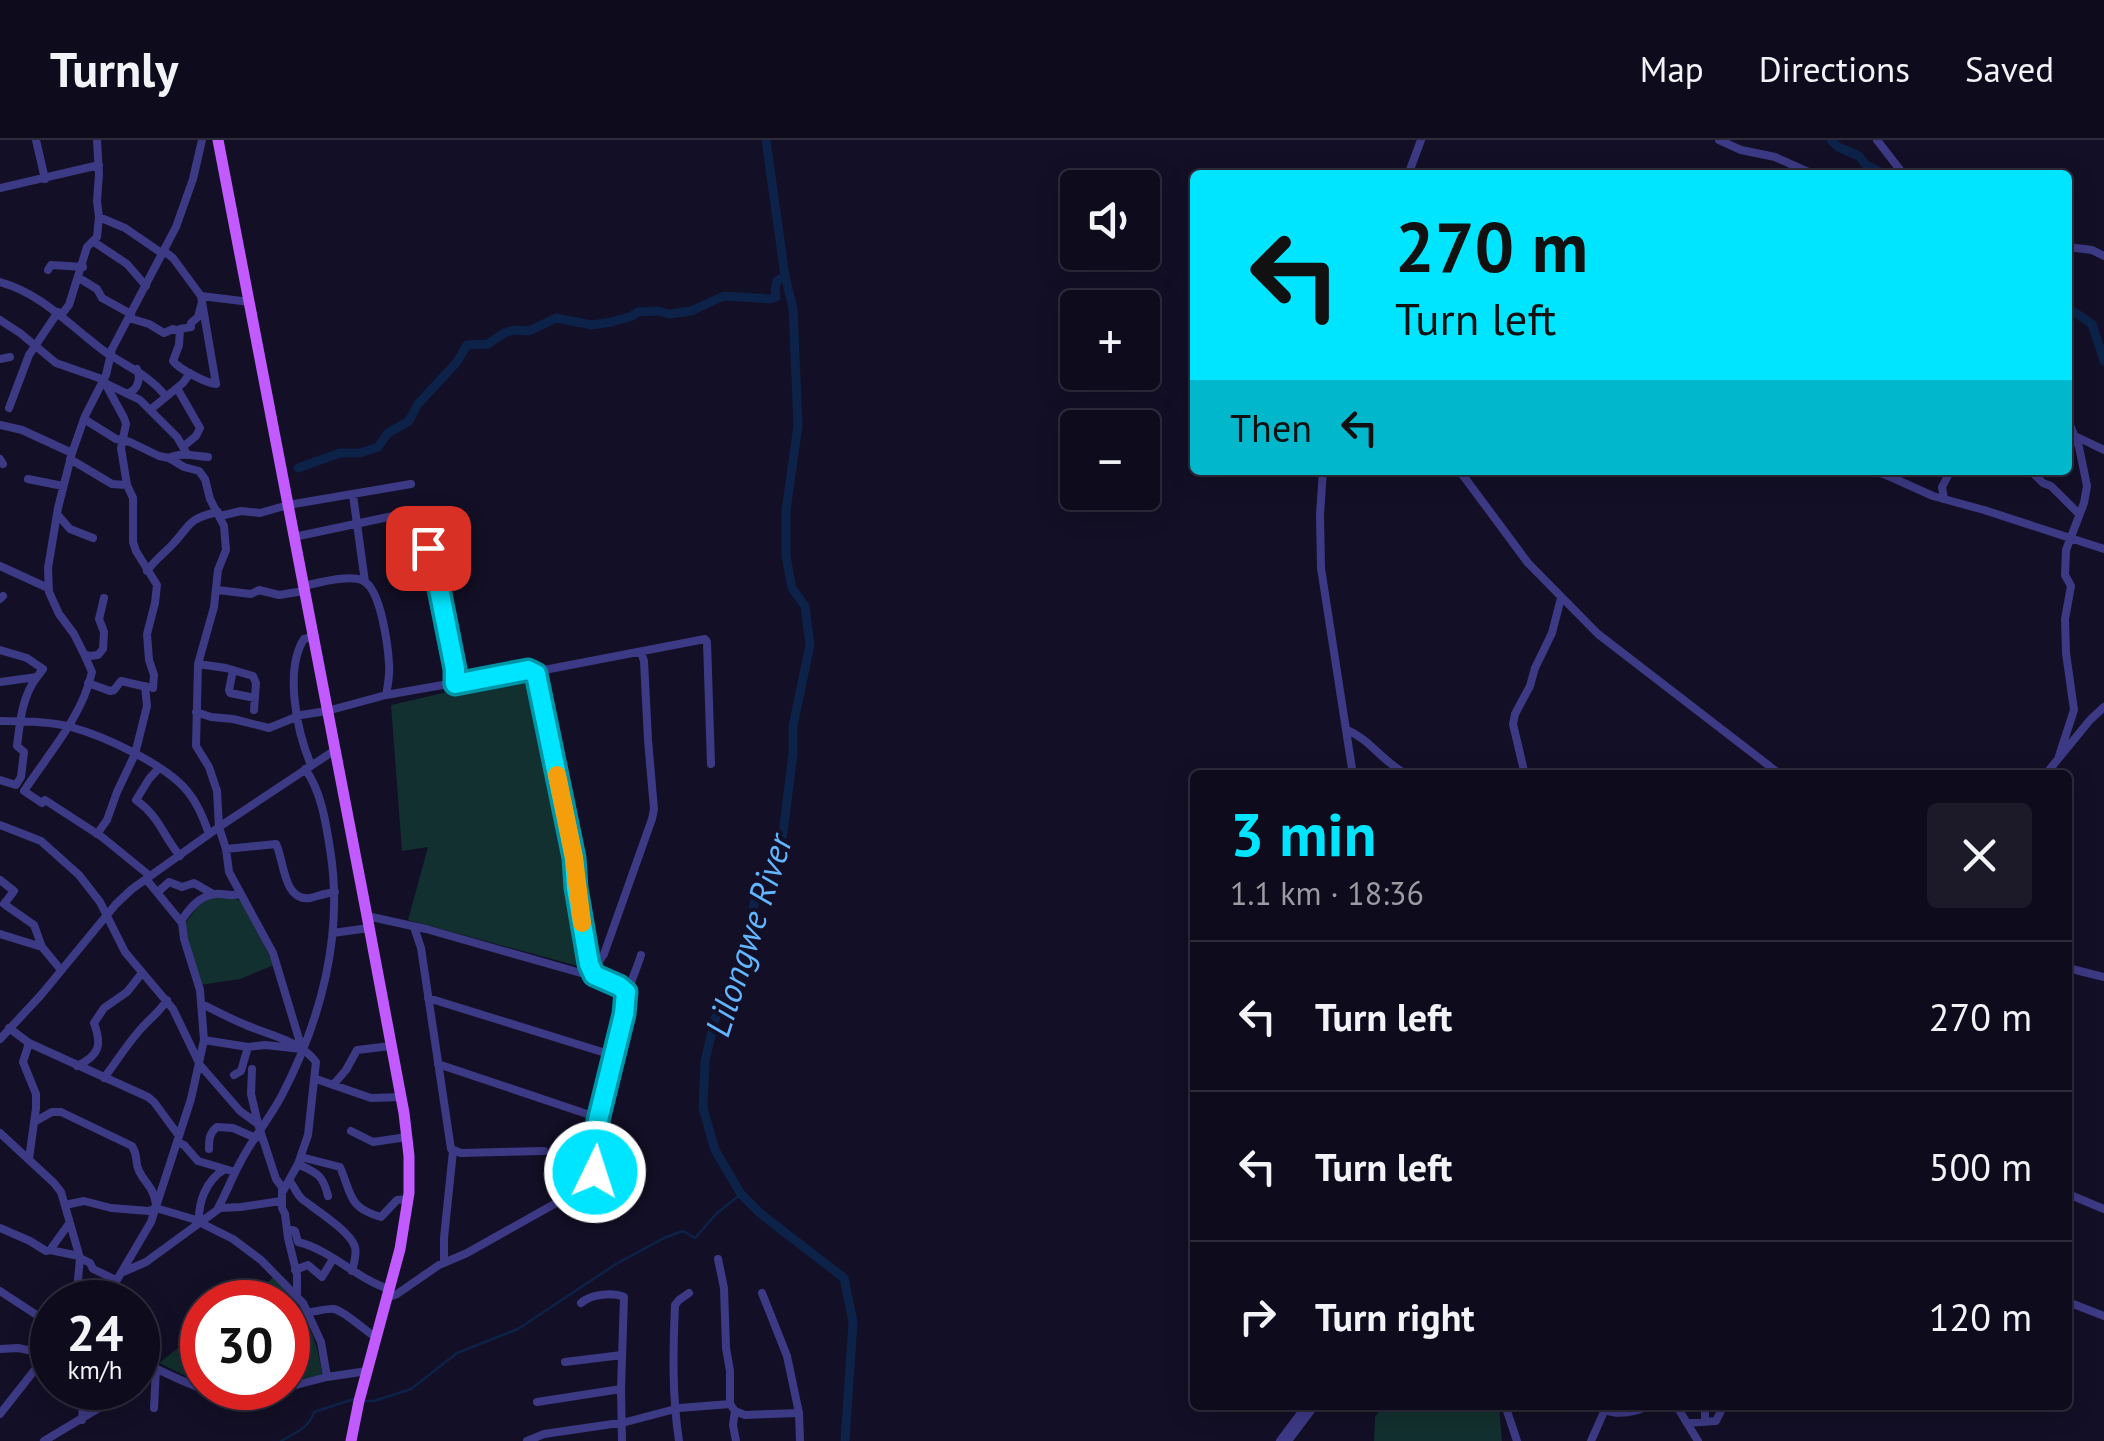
<!DOCTYPE html>
<html lang="en">
<head>
<meta charset="utf-8">
<style>
  body { margin:0; font-family:"PT Sans",sans-serif; background:#1c1929; color:#f1f3f6; height:100vh; display:flex; flex-direction:column; font-size:38px; white-space:nowrap }
  * { box-sizing:border-box; margin:0 }
  p { font-size:32px; color:#9b9ba3 }
  .icon { flex:none; width:55px; height:55px; fill:none; stroke:currentColor; stroke-width:2; stroke-linecap:round; stroke-linejoin:round }
  .map { position:relative; flex:1; overflow:hidden }
  .drawer { position:absolute; left:1190px; top:630px; width:882px; height:640px; display:flex; flex-direction:column; background:#0e0b1c; border-radius:10px; box-shadow:0 5px 25px #0003,0 0 0 2px #2e2b3b }
  .drawer>* { flex:none }
  .hud { position:absolute; left:1190px; top:30px; width:882px; height:305px; border-radius:10px; box-shadow:0 5px 25px #0003,0 0 0 2px #2e2b3b; background:#00e5ff; color:#111; overflow:hidden }
  .controls { position:absolute; left:1060px; top:30px; display:grid; gap:20px }
  .controls a { display:grid; place-items:center; width:100px; height:100px; border-radius:10px; background:#0e0b1c; box-shadow:0 5px 25px #0003,0 0 0 2px #2e2b3b; font-size:50px }
  .speed { position:absolute; left:30px; top:1140px; display:flex; gap:20px; font-size:50px; font-weight:700; text-align:center }
  .speed>* { display:grid; place-content:center; width:130px; height:130px; border-radius:50%; background:#0e0b1c; box-shadow:0 5px 25px #0003,0 0 0 2px #2e2b3b; line-height:1 }
  .speed small { font-size:25px; font-weight:400 }
  .speed .limit { border:15px solid #d22; background:#fff; color:#111 }
  .pin { position:absolute; display:grid; place-items:center; width:85px; height:85px; color:#fff; margin:-42px; border-radius:20px; box-shadow:0 5px 15px #0006 }
  .me { position:absolute; width:110px; margin:-55px; rotate:4deg; stroke-linejoin:round; filter:drop-shadow(0 0 8px #0008) }
  .turn { display:flex; align-items:center; gap:35px; height:210px; padding:0 40px; font-size:45px }
  .turn .icon { width:130px; height:130px; stroke-width:2.5 }
  .turn b { display:block; font-size:70px; line-height:85px }
  .then { display:flex; align-items:center; height:95px; padding:0 40px; background:#0003; gap:20px; font-size:38px }
  .round { display:grid; place-items:center; flex:none; width:105px; height:105px; border-radius:10px; background:#1c1929 }
  .head { display:flex; align-items:center; justify-content:space-between; height:170px; padding:0 40px }
  h1 { font-size:60px; font-weight:800; line-height:75px; color:#00e5ff }
  ul { padding:0; list-style:none }
  li { display:flex; align-items:center; gap:30px; height:150px; padding:0 40px; border-top:2px solid #2e2b3b }
  li div { flex:1 }
  li b { display:block; font-size:38px }
  li em { font-style:normal }
  header { display:flex; align-items:center; gap:60px; box-sizing:border-box; height:140px; padding:0 50px; background:#0e0b1c; border-bottom:2px solid #2e2b3b }
  header strong { font-size:48px }
  nav { display:flex; gap:55px; margin-inline-start:auto; font-size:35px }
  .map>svg:first-child { display:block }
  .green { fill:#12302f }
  .lines { fill:none; stroke-linecap:round; stroke-linejoin:round }
  .stream { stroke:#0c2248; stroke-width:2.5 }
  .river { stroke:#0c2248; stroke-width:9 }
  .minor { stroke:#3d3a85; stroke-width:8 }
  .major { stroke:#c25bff; stroke-width:11 }
  .route-casing { stroke:#0095a6; stroke-width:25 }
  .route { stroke:#00e5ff; stroke-width:18 }
  .slow { stroke:#f59e0b; stroke-width:18 }
  .labels { text-anchor:middle; dominant-baseline:central; stroke-width:8; stroke-linejoin:round; paint-order:stroke }
  .water-label { font-size:35px; font-style:italic; fill:#62b6ff; stroke:#130f26 }
</style>
</head>
<body>
<header>
<strong>Turnly</strong>
<nav><a>Map</a><a>Directions</a><a>Saved</a></nav>
</header>
<div class="map">
<svg width="2104" height="1301" viewBox="0 0 2104 1301">
  <rect width="100%" height="100%" fill="#130f26"/>
  <path class="green" d="M530,533L585,828L408,780L428,707L402,711L391,565Z
    M213,756L241,760L274,825L240,839L200,845L184,785L197,767Z
    M273,1137C302,1165 317,1194 322,1235L288,1242V1162H250Z
    M202,1189V1244L159,1223Z
    M1383,1265H1499L1502,1301H1374L1375,1277Z"/>
  <g class="lines">
    <path class="stream" d="M364,1261H374L411,1249L457,1213L518,1189L616,1124L664,1098L683,1091L695,1098L716,1074L741,1054
      M281,1301C294,1294 310,1287 314,1272L354,1259"/>
    <path class="river" d="M766,0L785,136L793,168L798,285L786,371V416L792,448L805,466L810,505L793,586V614L783,693L774,723L758,743L747,802L715,879L705,921L703,968L715,1010L741,1054L761,1074L844,1138L853,1182L845,1301
      M1831,0L1838,7L1859,16L1866,25L1877,30L1879,35
      M2068,168L2092,184L2104,221
      M298,328L340,313H360L378,307L388,293L409,281L418,264L457,222L467,205L488,204L504,193L514,190L529,191L556,178L592,185L612,182L632,176L638,172L658,171L669,174L691,171L724,156L770,159L776,157L775,149L777,141L785,136"/>
    <path class="minor" d="M36,0L45,39
      M97,0L99,34L97,61L99,77L125,88L163,114
      M1719,0L1741,10L1775,17L1815,35
      M1877,0L1904,35
      M1408,35L1421,0
      M0,48L99,25
      M94,102L127,124L146,146
      M2068,107L2092,110L2104,116
      M164,111L173,118L201,156L216,244C206,243 179,229 173,221L179,205L180,189L191,187V183L198,177L202,162
      M48,130L51,125L83,127
      M79,138L97,149L102,158L131,174
      M0,142C35,152 57,173 85,196C93,202 101,210 110,215C132,229 148,235 166,256
      M201,156L250,162
      M61,175L69,165L87,107L97,97L99,77
      M129,178L149,184L164,193L173,189L179,191
      M0,180L20,193L56,223L99,238L105,243L124,278L126,284L121,308L127,345L133,358V402L136,411L157,445L155,463L147,494L149,520L154,535L153,548
      M0,219L10,217
      M105,243L140,260L177,297L187,314
      M177,248L200,288L196,296L184,306
      M128,253C138,250 141,238 137,229
      M9,268L29,215L58,172
      M150,270L183,243L190,233
      M84,279L116,299L130,302L159,316L169,318L184,327L199,331L205,339L210,359L224,386L226,410L218,430L214,467L198,524L196,606L209,627L217,651L219,687L226,709L229,732L273,813L302,909L265,905L248,907L204,900
      M0,285L22,290L72,313
      M2077,297L2104,310
      M169,318C181,312 195,316 208,317
      M0,319L3,324
      M70,319L112,344L127,345
      M1323,330L1320,375L1321,428L1353,635
      M1459,330L1528,423L1598,494L1781,635
      M1866,330L1884,334L1933,356L1984,370L2104,409
      M2030,330L2043,343L2051,346L2079,374
      M28,339L63,346
      M353,355L365,442
      M1944,359L1942,347L1951,330
      M57,374L70,389L93,398
      M220,376L241,371L260,373L288,365L411,344
      M294,397L393,376L402,378L411,390L425,398L437,433L455,529V543
      M0,426L48,448
      M147,431C154,421 162,415 171,406C191,386 185,379 218,372
      M303,446C318,443 353,433 365,442C381,452 388,506 389,524C390,534 388,545 386,555
      M217,450L251,454L259,450L279,455L304,451
      M104,458L99,479L104,492L103,509L98,515L90,516L84,514L74,494L59,474L49,452L48,428L58,368L72,313L85,276L106,235L112,209L176,87L193,39L202,0
      M0,459L3,456
      M0,510L27,518L43,529L37,537L0,542
      M84,514L92,532C82,577 49,613 24,651L42,663L45,660L102,697L150,736
      M198,524L226,528L253,536L256,543L254,570
      M233,530L229,550L230,553L255,558
      M531,531H539L705,499L707,502L711,624
      M88,543L110,551L114,550L121,541L147,547
      M196,572L211,577L233,579L269,588L301,575L327,571L386,555L528,530L534,532L562,654L590,829C598,843 615,841 626,851
      M0,581C18,581 54,582 71,587C104,596 167,625 188,652C198,664 204,679 209,694
      M1347,590C1370,599 1383,623 1408,635
      M2059,616L2074,570L2066,513L2065,479L2071,446L2065,435L2066,410L2084,363L2087,346L2079,307L2068,280
      M311,625C297,592 284,530 304,499L313,497
      M159,628L149,639L136,660C160,677 163,696 180,716
      M1525,635L1513,584L1515,574L1530,546L1535,528L1552,493L1561,458
      M2045,635L2090,580L2104,567
      M0,640L16,645L21,637L24,612L17,606C20,582 22,556 37,537
      M0,685L41,701L79,735L100,762L125,812L173,869L200,925L240,971L258,984L276,1039L282,1047V1068L285,1074L288,1098L297,1135V1154
      M97,694L107,680L117,652L135,614L147,566L145,546
      M226,709L276,704C284,719 283,762 310,758C318,756 326,753 335,752
      M0,740L14,751L4,764L34,785L42,807
      M158,752L169,742L182,747L194,743L213,754
      M367,776L426,789L581,833L592,832L604,814L652,679L654,669L648,600L644,521L641,512
      M181,781C189,769 199,756 215,754C225,753 230,757 240,754
      M414,787L421,808L451,1009L461,1013L544,1011
      M333,793L369,788
      M0,794L42,807L61,830
      M2068,828L2104,837
      M428,858L612,915
      M202,864C216,871 231,879 246,885C268,895 301,901 316,922L308,995L298,1024L283,1051
      M9,888L29,903L148,957L154,962L179,996
      M0,899L41,855L116,764L132,749L219,687L335,610
      M77,926C100,915 102,905 94,883L104,868L127,852L142,833
      M252,929L251,954L258,984
      M234,935L241,931L248,907
      M104,938C116,922 126,906 139,891C150,878 158,874 167,860
      M316,939L371,958L401,957
      M333,945L346,930L357,910L391,906
      M598,980L626,861C627,849 637,829 641,815
      M34,982L52,972H61L132,1006C139,1017 134,1021 139,1031C146,1045 153,1046 156,1064
      M351,991L373,1002L407,997
      M0,993L54,1043L61,1052L80,1118L76,1162
      M177,1002L184,1005L198,1021L225,1029
      M209,1009C209,1000 209,993 217,987L233,988L256,998
      M301,1017L340,1027C352,1054 347,1067 381,1077L397,1060L408,1059
      M29,1019L36,968V954L23,922L29,903
      M298,1024C317,1033 323,1035 328,1056
      M289,1040C294,1046 297,1055 302,1059C316,1070 350,1091 355,1107C357,1115 354,1123 352,1131
      M2068,1054L2104,1069
      M65,1065L84,1061L111,1068L149,1071L156,1068L193,1079L233,1099L261,1120L303,1163L321,1202L327,1237
      M217,1070C226,1054 232,1037 241,1021C253,998 270,978 282,955C321,880 344,794 330,709C326,683 321,650 305,629
      M199,1083C198,1062 206,1040 225,1029L235,1032
      M0,1088L30,1101L46,1111L50,1110L68,1085
      M287,1088L295,1091L298,1102C331,1110 357,1139 389,1149
      M50,1110L79,1116
      M80,1118L90,1123L93,1129L116,1140
      M718,1119L724,1148L726,1208L730,1231V1264L735,1271L745,1275L799,1273
      M444,1122V1098L453,1011
      M295,1130L308,1125L322,1137L333,1119
      M121,1133L146,1122L220,1068L241,1067L281,1061
      M0,1151L52,1185
      M762,1153L787,1216L799,1273L800,1301
      M387,1158L397,1154L439,1125L467,1113L574,1053C581,1048 590,1044 594,1036C602,1021 602,992 596,977L438,924
      M104,1162L151,1082L191,959L204,900L200,850L184,799L182,783L146,739
      M2068,1162L2104,1176
      M581,1163C591,1154 613,1152 624,1157L621,1249L622,1301
      M308,1172C316,1172 327,1168 334,1169C345,1171 366,1192 377,1198
      M0,1209L18,1208L48,1214
      M138,1220C164,1232 212,1258 241,1257C256,1257 273,1252 287,1248
      M565,1222L622,1215
      M288,1247L327,1237L367,1231
      M537,1262L621,1249
      M1505,1265L1517,1301
      M1676,1265L1698,1301
      M154,1268L156,1228
      M1605,1270C1617,1275 1638,1273 1648,1265
      M735,1271L733,1285L736,1301
      M0,1274L52,1208
      M82,1280L84,1248
      M1705,1281V1265
      M1687,1283L1716,1281L1721,1271
      M44,1301L99,1268L120,1248
      M527,1301L544,1294L626,1282L679,1268L730,1264
      M679,1301C672,1255 673,1211 675,1165L679,1160L689,1153
      M1280,1301L1307,1265
      M1288,1301L1315,1265
      M1591,1301L1607,1265"/>
    <path class="major" d="M218,0L367,776L404,973L409,1016V1053L400,1109L359,1261L351,1301"/>
  </g>
  <g class="lines">
    <defs>
      <path id="route" d="M428,408L436,434L455,529V544L528,530L536,534L574,718L576,748L589,824L594,835L619,846L626,852L624,874L598,980L600,999L595,1032"/>
    </defs>
    <use href="#route" class="route-casing"/>
    <use href="#route" class="route"/>
    <path class="slow" d="M557,635L574,718L582,783"/>
  </g>
  <g class="labels">
    <g class="water-label">
      <text transform="translate(748 795) rotate(-72)">Lilongwe River</text>
    </g>
  </g>
</svg>
<div class="controls">
<a><svg class="icon" aria-label="sound" viewBox="0 0 24 24"><path d="M4 9h4l5-4v14l-5-4H4zM17 9q2 3 0 6"/></svg></a>
<a>+</a>
<a>−</a>
</div>
<div class="speed"><div>24<small>km/h</small></div><div class="limit">30</div></div>
<div class="pin" style="left:428px;top:408px;background:#d93025"><svg class="icon" aria-label="arrive" viewBox="0 0 24 24"><path d="M6 21V4h12l-3 4 3 4H6"/></svg></div>
<svg class="me" style="left:595px;top:1032px" viewBox="-20 -20 40 40"><circle r="17" fill="#00e5ff" stroke="#fff" stroke-width="3"/><path d="M0-11L8 9 0 5-8 9z" fill="#fff"/></svg>
<div class="hud">
<div class="turn"><svg class="icon" aria-label="left" viewBox="0 0 24 24"><path d="M17 20v-9H6M10 6l-5 5 5 5"/></svg><div><b>270 m</b>Turn left</div></div>
<div class="then">Then<svg class="icon" aria-label="left" viewBox="0 0 24 24"><path d="M17 20v-9H6M10 6l-5 5 5 5"/></svg></div>
</div>
<section class="drawer">
<div class="head"><div><h1>3 min</h1><p>1.1 km · 18:36</p></div><a class="round"><svg class="icon" aria-label="close" viewBox="0 0 24 24"><path d="M6 6l12 12M18 6L6 18"/></svg></a></div>
<ul>
<li><svg class="icon" aria-label="left" viewBox="0 0 24 24"><path d="M17 20v-9H6M10 6l-5 5 5 5"/></svg><div><b>Turn left</b></div><em>270 m</em></li>
<li><svg class="icon" aria-label="left" viewBox="0 0 24 24"><path d="M17 20v-9H6M10 6l-5 5 5 5"/></svg><div><b>Turn left</b></div><em>500 m</em></li>
<li><svg class="icon" aria-label="right" viewBox="0 0 24 24"><path d="M7 20v-9h11M14 6l5 5-5 5"/></svg><div><b>Turn right</b></div><em>120 m</em></li>
</ul>
</section>
</div>
</body>
</html>
